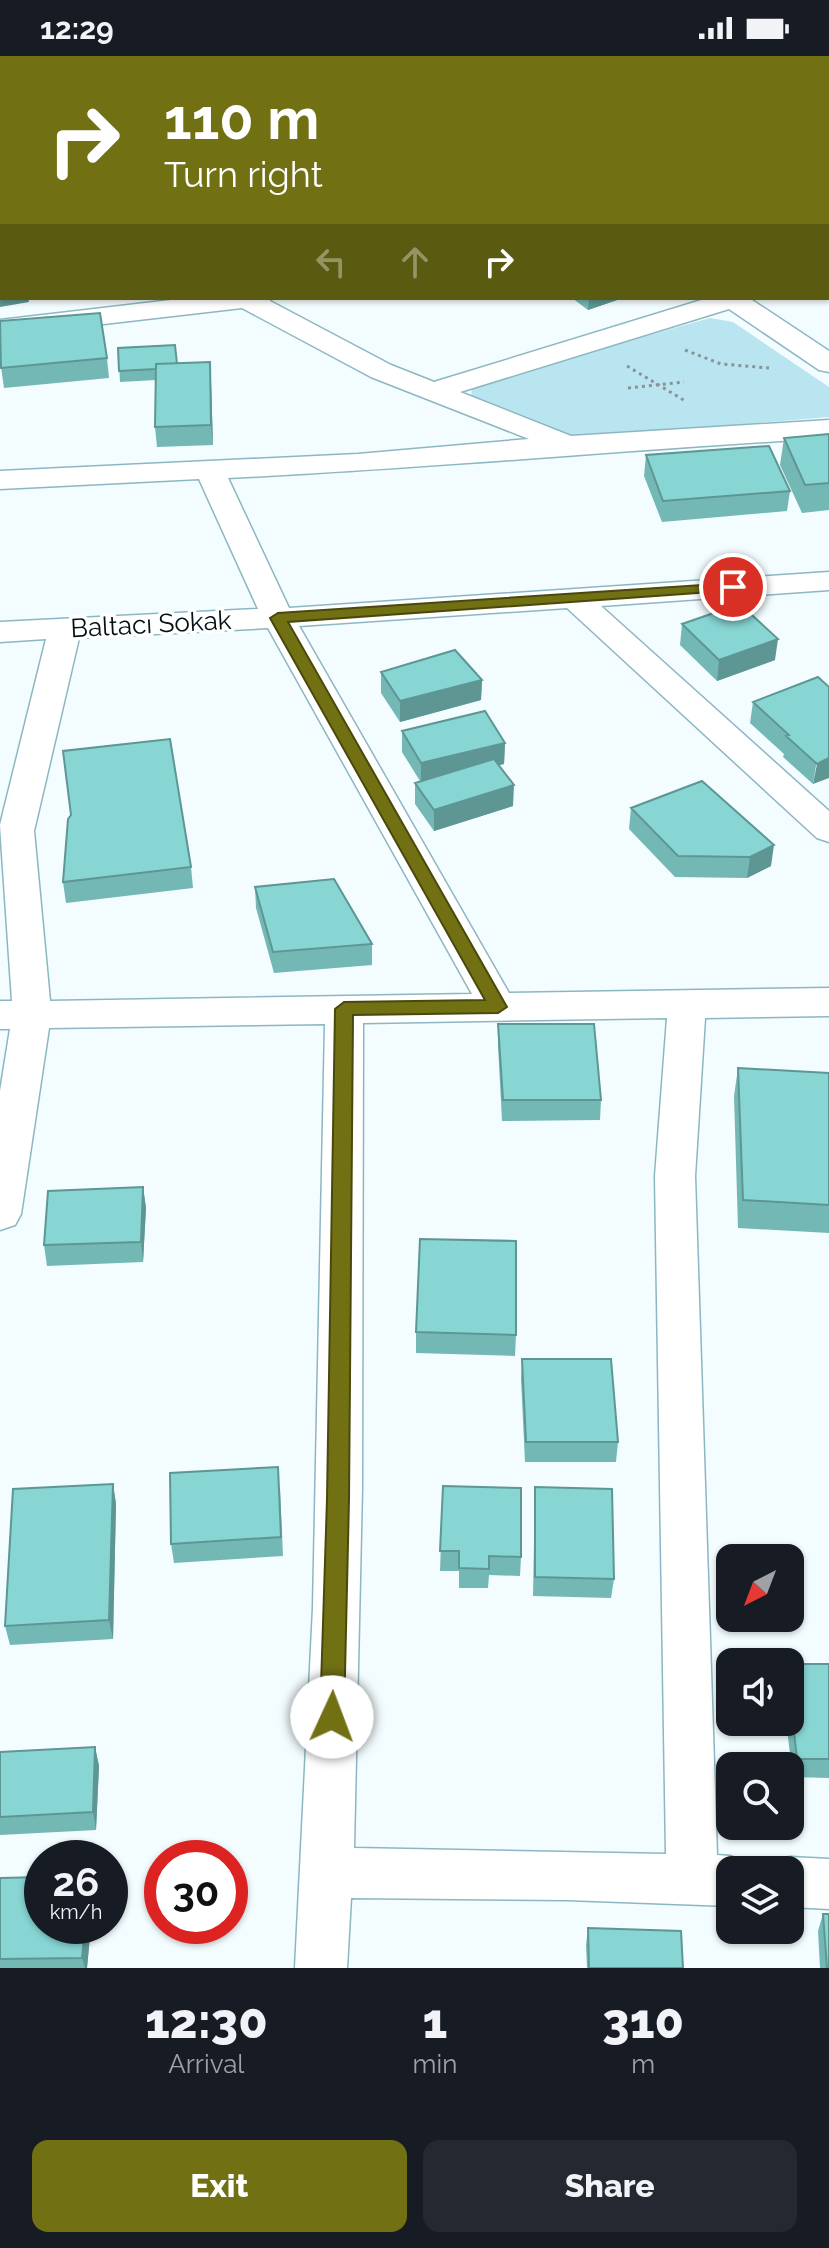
<!DOCTYPE html>
<html lang="en">
<head>
<meta charset="utf-8">
<style>
  body { margin:0; font-family:Raleway,sans-serif; background:#242831; color:#f1f3f6; height:100vh; display:flex; flex-direction:column; font-size:30px; white-space:nowrap }
  * { box-sizing:border-box; margin:0 }
  p { font-size:26px; color:#9ea1a6 }
  .icon { flex:none; width:44px; height:44px; fill:none; stroke:currentColor; stroke-width:2; stroke-linecap:round; stroke-linejoin:round }
  .map { position:relative; height:1912px; overflow:hidden }
  .panel { display:flex; flex-direction:column; background:#171b24; flex:1 }
  .panel>* { flex:none }
  .top-card { position:absolute; left:0px; top:0px; width:830px; height:244px; box-shadow:0 2px 6px #0004; background:#717114; color:#fff; overflow:hidden }
  .needle { width:52px; rotate:222deg }
  .fabs { position:absolute; left:716px; top:1488px; display:grid; gap:16px }
  .fabs a { display:grid; place-items:center; width:88px; height:88px; border-radius:16px; background:#171b24; box-shadow:0 2px 6px #0004; font-size:40px }
  .speed { position:absolute; left:24px; top:1784px; display:flex; gap:16px; font-size:40px; font-weight:700; text-align:center }
  .speed>* { display:grid; place-content:center; width:104px; height:104px; border-radius:50%; background:#171b24; box-shadow:0 2px 6px #0004; line-height:1 }
  .speed small { font-size:20px; font-weight:400 }
  .speed .limit { border:12px solid #d22; background:#fff; color:#111 }
  .pin { position:absolute; display:grid; place-items:center; width:68px; height:68px; color:#fff; margin:-34px; border:4px solid #fff; border-radius:50%; box-shadow:0 2px 8px #0007 }
  .me { position:absolute; width:88px; margin:-44px; rotate:2deg; stroke-linejoin:round; filter:drop-shadow(0 0 6px #0008) }
  .turn { display:flex; align-items:center; gap:28px; height:168px; padding:0 32px; font-size:36px }
  .turn .icon { width:104px; height:104px; stroke-width:2.5 }
  .turn b { display:block; font-size:56px; line-height:68px }
  .lanes { display:flex; align-items:center; height:76px; padding:0 32px; background:#0003; justify-content:center; gap:40px; direction:ltr }
  .lanes .off { opacity:.35 }
  .eta { display:flex; justify-content:space-evenly; align-items:center; height:136px; text-align:center }
  .eta b { font-size:48px; font-weight:800; line-height:56px }
  .action { display:flex; gap:16px; margin-top:auto; padding:16px 32px }
  .action a { flex:1; height:92px; border-radius:16px; background:#717114; color:#fff; font-size:32px; font-weight:800; line-height:92px; text-align:center }
  .action a+a { background:#242831; color:#f1f3f6 }
  .status { display:flex; justify-content:space-between; align-items:center; height:56px; padding:0 40px; background:#171b24; direction:ltr }
  .status svg { height:22px; fill:currentColor }
  .map>svg:first-child { display:block }
  .green { fill:#b9e5f0 }
  .lines { fill:none; stroke-linecap:round; stroke-linejoin:round }
  .minor-casing { stroke:#8cb7c2; stroke-width:3 }
  .path { stroke:#899497; stroke-width:3; stroke-dasharray:3 4; stroke-linecap:butt }
  .minor { fill:#fff; fill-rule:evenodd }
  .wall { fill:#74b8b6 }
  .shaded-wall { fill:#5e9694 }
  .building { fill:#87d6d4; stroke:#5e9694; stroke-width:2 }
  .route { fill:#717114; stroke:#49490d; stroke-width:2 }
  .labels { text-anchor:middle; dominant-baseline:central; stroke-width:7; stroke-linejoin:round; paint-order:stroke }
  .street-label { font-size:26px; fill:#031115; stroke:#fff }
</style>
</head>
<body>
<div class="status"><b>12:29</b><svg viewBox="0 0 49 12"><path d="M0 12V9h3v3zM5 12V6h3v6zM10 12V3h3v9zM15 12V0h3v12zM26 1h20v11H26zM47 4h2v5h-2z"/></svg></div>
<div class="map">
<svg width="829" height="1912" viewBox="0 0 829 1912">
  <rect width="100%" height="100%" fill="#f3fcfe"/>
  <path class="green" d="M710,262L733,266L829,331V361L572,383L471,342L472,329Z"/>
  <g class="lines">
    <defs>
      <path id="minor" d="M282,0H311L280,2Z
        M676,0H705L674,2Z
        M0,7H2V23H0Z
        M828,71H829V85H828Z
        M188,242H271L270,245L391,309L434,326L708,242H749L829,295V316L819,314L729,253L460,336L571,380L829,364V382C628,394 428,412 228,422L289,552L829,516V534L601,550L829,755V786L817,782L567,552L299,570L509,937L829,932V960L705,962L695,1120L717,1799L730,1800L748,1807L751,1814H730V1850L567,1844L351,1842L347,1912H295L313,1552L325,968L49,972L21,1158L15,1169L0,1174V1035L10,973H0V945H12L0,769L46,583L0,586V566L258,553L199,423L0,433V415L358,398L529,383L371,321L242,252L0,280V264ZM268,572L472,938L50,945L34,775L79,582ZM667,962L655,1120L666,1798L354,1792L362,1432L363,967Z
        M790,1801L829,1803V1853L790,1851V1814H769L772,1808Z"/>
    </defs>
    <use href="#minor" class="minor-casing"/>
    <path class="path" d="M685,294L721,308L769,312
      M627,310L687,346
      M628,332L684,326"/>
    <use href="#minor" class="minor"/>
  </g>
  <path class="wall" d="M781,0H829L828,2H784Z
    M572,242H623L588,254Z
    M118,292L177,308L211,326L213,389L157,391L155,371L156,324L120,326Z
    M107,302L109,322L4,332L0,304Z
    M829,378V454L802,457L780,409L784,382Z
    M646,399L790,435L787,455L662,466L644,420Z
    M682,568L775,604L717,625L680,589Z
    M381,616L482,624L481,644L400,666L381,637Z
    M829,631L813,728L783,701L784,698L750,667L753,646Z
    M402,675L505,687L504,708L499,709L513,750L434,775L415,748V727L420,725L402,696Z
    M631,752L771,810L747,822L675,821L629,773Z
    M191,811L193,832L66,847L63,826Z
    M255,831L372,888V909L274,917L256,852Z
    M498,968L601,1044L600,1064L502,1065L498,989Z
    M738,1012L829,1017V1177L738,1172L734,1040Z
    M143,1131L146,1152L143,1206L47,1210L44,1189Z
    M416,1276L516,1279L515,1300L416,1297Z
    M522,1303L618,1386L616,1406H525L521,1323Z
    M113,1428L116,1448L113,1583L10,1589L5,1570Z
    M443,1430L521,1501L520,1520L489,1519L488,1532H459V1515H440Z
    M280,1431L283,1500L174,1507L171,1488Z
    M535,1431L614,1523L611,1542L533,1540Z
    M790,1608H829V1722L793,1721L786,1666H790Z
    M95,1691L99,1710L96,1774L0,1779V1696Z
    M0,1822L91,1870L87,1912H0Z
    M823,1858L829,1912H820L818,1875Z
    M588,1872L683,1912H587L586,1889Z"/>
  <path class="shaded-wall" d="M48,0H63L54,2H48Z
    M2,132V152H0V133Z
    M2,230V242H28L29,246L0,251V231Z
    M593,242H623L588,254L589,244Z
    M210,306L211,326L213,389L211,369Z
    M778,583L775,604L717,625L719,604Z
    M482,624L481,644L400,666V645Z
    M505,687L504,708L421,728V707Z
    M829,702V722L813,728L817,708Z
    M514,729L513,750L434,775V754Z
    M774,789L771,810L747,822L750,801Z
    M143,1131L146,1152L143,1206L141,1186Z
    M113,1428L116,1448L113,1583L109,1564Z
    M95,1691L99,1710L96,1774L93,1756Z
    M85,1870H91L87,1912H85L82,1902Z"/>
  <path class="building" d="M73,0H95L97,2H65Z
    M798,0H827L820,2H801Z
    M0,58L2,60V132L0,133Z
    M829,130V168L828,169V131Z
    M0,206H2V230L0,231Z
    M100,257L107,302L1,312L0,265Z
    M175,289L177,308H156V313L119,315L118,292Z
    M210,306L211,369L155,371L156,308Z
    M829,378V427L805,429L784,382Z
    M769,390L790,435L663,445L646,399Z
    M740,548L778,583L719,604L682,568Z
    M455,594L482,624L400,645L381,616Z
    M818,621L829,631V702L817,708L786,680L789,679L753,646Z
    M485,655L505,687L421,707L402,675Z
    M170,683L191,811L63,826L68,763L71,759L63,695Z
    M494,703L514,729L434,754L415,727Z
    M702,725L774,789L750,801L678,800L631,752Z
    M334,823L372,888L273,896L255,831Z
    M498,968H594L601,1044H503Z
    M738,1012L829,1017V1149L743,1144Z
    M143,1131L141,1186L44,1189L48,1135Z
    M420,1183L516,1185V1279L416,1276Z
    M522,1303H611L618,1386H526Z
    M278,1411L281,1481L171,1488L170,1417Z
    M113,1428L109,1564L5,1570L13,1433Z
    M443,1430L521,1432V1501L489,1500V1513L459,1512V1495H440Z
    M535,1431L612,1433L614,1523L535,1521Z
    M790,1608H829V1703H797L790,1640Z
    M95,1691L93,1756L0,1761V1696Z
    M42,1821V1870H85L82,1902L0,1903V1822Z
    M823,1858H829V1912H827Z
    M588,1872L681,1875L683,1912H589Z"/>
  <path class="route" d="M733,527L739,528V534L288,566L507,951L498,957L353,959L349,1443L344,1661L340,1669L332,1672L324,1669L320,1661L327,1443L335,953L344,946L485,944L270,562L278,557Z"/>
  <g class="labels">
    <g class="street-label">
      <text transform="translate(151 568) rotate(-3)">Baltacı Sokak</text>
    </g>
  </g>
</svg>
<div class="fabs">
<a><svg class="needle" viewBox="-14 -14 28 28"><path d="M0-13l5 13h-10z" fill="#e53935"/><path d="M0 13l5-13h-10z" fill="#9ea1a6"/></svg></a>
<a><svg class="icon" aria-label="sound" viewBox="0 0 24 24"><path d="M4 9h4l5-4v14l-5-4H4zM17 9q2 3 0 6"/></svg></a>
<a><svg class="icon" aria-label="search" viewBox="0 0 24 24"><circle cx="10" cy="10" r="6"/><path d="M15 15l6 6"/></svg></a>
<a><svg class="icon" aria-label="layers" viewBox="0 0 24 24"><path d="M12 4l9 5-9 5-9-5zM3 14l9 5 9-5"/></svg></a>
</div>
<div class="speed"><div>26<small>km/h</small></div><div class="limit">30</div></div>
<div class="pin" style="left:733px;top:531px;background:#d93025"><svg class="icon" aria-label="arrive" viewBox="0 0 24 24"><path d="M6 21V4h12l-3 4 3 4H6"/></svg></div>
<svg class="me" style="left:332px;top:1661px" viewBox="-20 -20 40 40"><circle r="19" fill="#fff"/><path d="M0-13L10 11 0 6-10 11z" fill="#717114"/></svg>
<div class="top-card">
<div class="turn"><svg class="icon" aria-label="right" viewBox="0 0 24 24"><path d="M7 20v-9h11M14 6l5 5-5 5"/></svg><div><b>110 m</b>Turn right</div></div>
<div class="lanes"><svg class="icon off" aria-label="left" viewBox="0 0 24 24"><path d="M17 20v-9H6M10 6l-5 5 5 5"/></svg><svg class="icon off" aria-label="ahead" viewBox="0 0 24 24"><path d="M12 20V5M6 11l6-6 6 6"/></svg><svg class="icon" aria-label="right" viewBox="0 0 24 24"><path d="M7 20v-9h11M14 6l5 5-5 5"/></svg></div>
</div>
</div>
<section class="panel">
<div class="eta">
<div><b>12:30</b><p>Arrival</p></div>
<div><b>1</b><p>min</p></div>
<div><b>310</b><p>m</p></div>
</div>
<div class="action"><a>Exit</a><a>Share</a></div>
</section>
</body>
</html>
